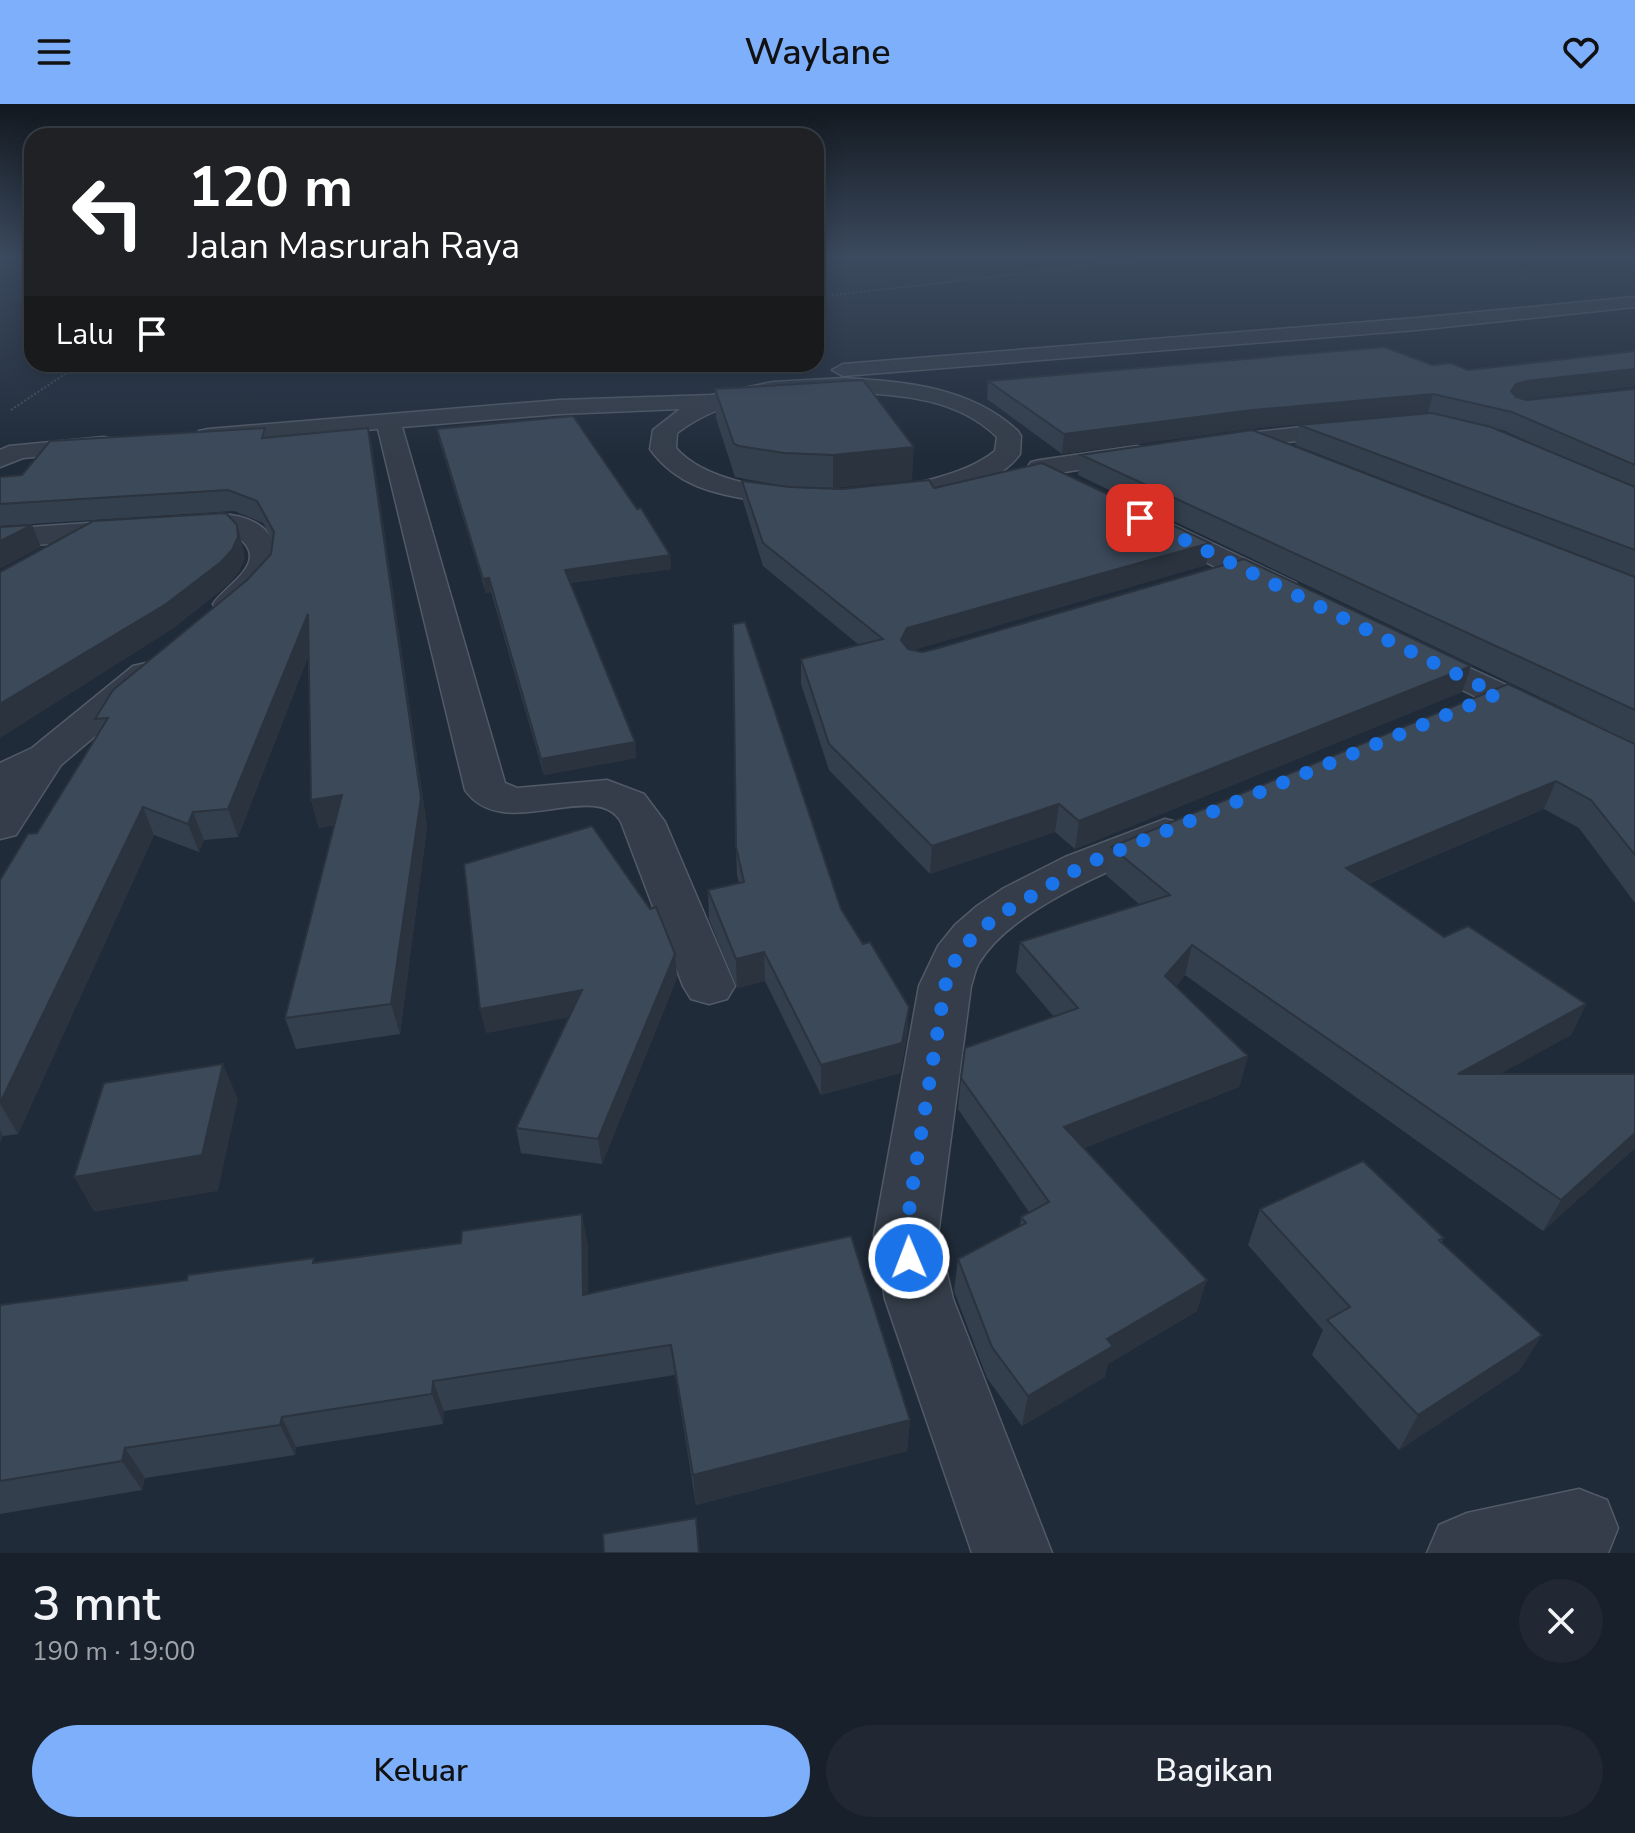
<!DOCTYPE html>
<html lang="id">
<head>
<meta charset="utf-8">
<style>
  body { margin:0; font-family:"Nunito Sans",sans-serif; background:#212833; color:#f1f3f6; height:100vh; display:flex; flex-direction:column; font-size:30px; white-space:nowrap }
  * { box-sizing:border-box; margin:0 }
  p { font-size:26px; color:#9fa3a9 }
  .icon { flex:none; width:44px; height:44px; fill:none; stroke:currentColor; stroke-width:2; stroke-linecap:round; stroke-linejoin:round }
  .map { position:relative; height:1449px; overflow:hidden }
  .drawer { display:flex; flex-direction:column; background:#18202b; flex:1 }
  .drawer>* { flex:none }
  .top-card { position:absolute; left:24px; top:24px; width:800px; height:244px; border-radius:24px; box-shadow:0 4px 20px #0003,0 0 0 2px #363e47; background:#202124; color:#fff; overflow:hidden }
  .pin { position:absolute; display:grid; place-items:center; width:68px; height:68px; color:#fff; margin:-34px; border-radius:16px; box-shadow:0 4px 12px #0006 }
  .me { position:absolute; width:88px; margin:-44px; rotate:359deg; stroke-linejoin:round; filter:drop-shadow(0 0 6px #0008) }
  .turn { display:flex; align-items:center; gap:28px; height:168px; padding:0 32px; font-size:36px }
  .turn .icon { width:104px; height:104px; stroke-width:2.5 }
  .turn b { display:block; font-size:56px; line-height:68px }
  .then { display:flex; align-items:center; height:76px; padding:0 32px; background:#0003; gap:16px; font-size:30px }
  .round { display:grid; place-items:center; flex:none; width:84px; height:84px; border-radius:42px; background:#212833 }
  .overview { display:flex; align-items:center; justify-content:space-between; height:136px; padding:0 32px }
  h1 { font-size:48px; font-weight:600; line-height:60px }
  .primary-button { display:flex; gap:16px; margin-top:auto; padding:16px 32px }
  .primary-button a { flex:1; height:92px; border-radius:48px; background:#7eaffb; color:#111; font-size:32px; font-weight:600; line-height:92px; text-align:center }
  .primary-button a+a { background:#212833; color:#f1f3f6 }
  header { display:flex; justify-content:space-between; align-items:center; height:104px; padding:0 32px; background:#7eaffb; color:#111; font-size:36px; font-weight:600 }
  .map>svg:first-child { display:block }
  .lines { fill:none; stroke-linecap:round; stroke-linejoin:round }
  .minor-casing { stroke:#515a67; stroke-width:3 }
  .path { stroke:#3f5457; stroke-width:2; stroke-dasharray:2 2; stroke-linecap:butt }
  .minor { fill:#343d49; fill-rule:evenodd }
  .wall { fill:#343f4d; fill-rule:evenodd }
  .shaded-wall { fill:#2a333e }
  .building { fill:#3c4959; stroke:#2a333e; stroke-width:2 }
  .route { stroke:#1a73e8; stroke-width:14; stroke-dasharray:0 25.2 }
</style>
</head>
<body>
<header><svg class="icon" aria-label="menu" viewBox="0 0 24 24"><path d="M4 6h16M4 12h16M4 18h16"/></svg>Waylane<svg class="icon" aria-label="heart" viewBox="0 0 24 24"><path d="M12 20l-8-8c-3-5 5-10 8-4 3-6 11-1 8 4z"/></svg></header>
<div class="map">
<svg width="1635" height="1449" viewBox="0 0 1635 1449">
  <rect width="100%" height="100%" fill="#202b39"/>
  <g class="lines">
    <defs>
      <path id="minor" d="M1635,193V203L1416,226L843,272L832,266L843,260L1416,214Z
        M845,274C907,278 970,283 1018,327L1021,332L1020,350C974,416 764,410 697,382C678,374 663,363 650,345L653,326L680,305L560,310L402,323L505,679L517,684L607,676L644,690L665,718L735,882L727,895L709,900L691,895L683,882L621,718C596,673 503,741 465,686L378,325L208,339L199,337L196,332L199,327L208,325L560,296L711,291L773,278ZM845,288C899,291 956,293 997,333L995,347C935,397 729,406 676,344L677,329C727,291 785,289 845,288Z
        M1355,317L1363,319L1367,324L1363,329L1213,347L1204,345L1201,340L1204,335L1213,333Z
        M104,333L113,335L116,340L113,345L23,354L0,363V346L9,342Z
        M1137,342L1146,345L1150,350L1146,355L1040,372L1031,370L1027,364L1031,358L1040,356Z
        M221,410C317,416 272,521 217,507L213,500C227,479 276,456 232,429L0,443V425Z
        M1157,413L1296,479L1301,486L1296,493L1285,496L1274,493L1147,428L1143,422L1147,416Z
        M1411,537L1635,640V667L1621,664L1399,555L1393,548L1399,541Z
        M146,559L159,562L164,570L159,578L61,661L16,731L0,735V659L32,644L133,562Z
        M1165,715L1181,719L1187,728L1181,737C1122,761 1012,803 979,859C975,865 974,874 971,882L938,1131L953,1195L1052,1449H972L885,1195L874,1131L919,882L938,842L955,821L977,802L1004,784L1065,753Z
        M1579,1385L1607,1396L1618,1424L1608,1449H1427L1439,1421L1467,1409Z"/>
    </defs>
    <use href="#minor" class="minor-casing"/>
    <path class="path" d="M816,193L1174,152
      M11,306L80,260"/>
    <use href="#minor" class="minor"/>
  </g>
  <path class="wall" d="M1635,247V282L1521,295L1527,296L1635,285V639L1078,371L1081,351L1598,458L1295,341L1299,321L1432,309L1428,308L1248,325L1062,350L987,295L988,277L1432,261L1468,266ZM1494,324L1505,327L1563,353Z
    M715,285L912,376L833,384H934L1210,439L1206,461L913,546L922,548L1462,588L1075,745L1055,728L930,770L829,666L801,580V555L859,541L763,462L743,397L742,377L783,382L735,373L716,314Z
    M368,324L372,343L427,722L400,930L296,945L285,914L334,721L319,724L311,696L309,550L238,733L204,736L199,748L154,731L18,1030L3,1032L0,1039V776L37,729L100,628L95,615L247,476L271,450L273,437L263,419L234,407L0,422V373L22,371L267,333Z
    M437,325L670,451L671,465L570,479L635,638L636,654L544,671L491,488L486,489L439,336Z
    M1635,640V799L1579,724L1544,705L1368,780L1444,833L1586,900L1571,931L1499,970H1635V1044L1543,1127L1185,871L1176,882L1248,952L1239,983L1084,1044L1197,1207L1108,1260L1105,1273L1022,1322L987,1274L954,1187L958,1155L1020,1122L1021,1113L1029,1108L958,1005L961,974L1054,913L1016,868L1020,838L1140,801L1106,771L1111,743Z
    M736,743L841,805L863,840L909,903L907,933L900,969L821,991L765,877L737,884L709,815L708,786L739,779L737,771Z
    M675,850L677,874L602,1060L521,1049L516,1024L569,913L486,929Z
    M1260,1105L1444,1134L1442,1138L1520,1266L1399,1346L1312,1251L1323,1226L1248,1141Z
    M588,1141V1189L910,1316L907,1347L696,1401L675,1271L444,1307L443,1320L296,1343L295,1351L145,1374L142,1386L0,1410V1201L316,1158Z"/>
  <path class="shaded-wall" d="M1635,265V282L1520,295L1510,298L1511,287L1516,280L1526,277Z
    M1433,290L1428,308L1248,325L1062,350L1064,330L1252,306Z
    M368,324L372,343L427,722L400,930L391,900Z
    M914,343L912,376L833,384V351Z
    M32,421L41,443L0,465V437Z
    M237,421L243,443L245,455L239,468L228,481L174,524L0,634V600Z
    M1210,439L1206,461L906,548L901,536L907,524Z
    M670,451L671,465L567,479L565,466Z
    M489,474L491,488L486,489L483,475Z
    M308,510L315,534L238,733L228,705Z
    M1471,562L1462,588L1075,745L1079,717Z
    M635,638L636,654L544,671L541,655Z
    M1556,677L1544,705L1336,793L1346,764Z
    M342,691L350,719L319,724L311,696Z
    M1059,700L1055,728L930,770L932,742Z
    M143,703L154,731L18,1030L0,1000Z
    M193,708L204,736L199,748L188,720Z
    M1192,841L1185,871L1158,902L1165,872Z
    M764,848L765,877L737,884L736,855Z
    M675,850L677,874L602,1060L598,1035Z
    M582,886L585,910L486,929L480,905Z
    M1586,900L1571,931L1444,1001L1458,970Z
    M909,903L907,933L900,969L821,991V961Z
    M1248,952L1239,983L1059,1054L1064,1023Z
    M223,960L238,995L218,1087L94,1108L74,1073Z
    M0,1026L3,1032L0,1039Z
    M1635,1029V1044L1543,1127L1561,1096Z
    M582,1110L588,1141L589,1222L583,1191Z
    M1207,1176L1197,1207L1108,1260L1105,1273L1022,1322L1028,1292L1107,1235Z
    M1542,1231L1520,1266L1399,1346L1418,1311Z
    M433,1277L444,1307L443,1320L432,1290Z
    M282,1313L296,1343L295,1351L280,1321Z
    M910,1316L907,1347L696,1401L693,1371Z
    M125,1344L145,1374L142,1386L122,1357Z"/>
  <path class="building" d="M1385,243L1432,261L1451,259L1468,266L1635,247V265L1526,277L1516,280L1511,287L1516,293L1527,296L1635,285V361L1512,308L1433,290L1252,306L1064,330L988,277Z
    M863,276L914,343L833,351L784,349L739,342L734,340L715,285Z
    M1432,309L1491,323L1635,383V446L1299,321Z
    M573,312L637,405L641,404L670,451L565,466L635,638L541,655L489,474L483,475L437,325Z
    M265,324L262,334L368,324L421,694L391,900L285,914L342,691L311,696L308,510L228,705L193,708L188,720L143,703L0,999V776L28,730L37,729L108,614L95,615L113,586L247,476L271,450L274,428L257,397L228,386L0,400V373L22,371L50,337Z
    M1252,326L1635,473V606L1081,351Z
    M1042,359L1210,439L907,524L901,536L908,545L922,548L935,545L1244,455L1471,562L1079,717L1059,700L932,742L829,640L801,555L883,535L763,439L742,377L790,383L842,385L929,376L934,384Z
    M226,409L237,421L238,433L232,446L221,458L166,500L0,600V468L93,417Z
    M32,421L0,437V423Z
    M745,518L841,805L863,840L870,838L909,903L902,939L821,961L764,848L736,855L708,786L744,778L736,743L733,520Z
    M1508,580L1635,640V751L1591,696L1556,677L1346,764L1444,833L1468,822L1586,900L1458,970H1635V1029L1561,1096L1192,841L1165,872L1248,952L1064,1023L1207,1176L1107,1235L1113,1242L1028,1292L992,1243L958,1155L1026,1119L1021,1113L1049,1098L961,974L965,944L1078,904L1020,838L1170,791L1111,743Z
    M592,722L650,805L656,803L675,850L598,1035L516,1024L582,886L480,905L464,760Z
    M223,960L202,1051L74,1073L104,979Z
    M1363,1057L1444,1134L1439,1136L1542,1231L1418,1311L1327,1216L1350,1203L1260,1105Z
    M582,1110L583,1191L851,1132L910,1316L693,1371L671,1241L433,1277L432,1290L282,1313L280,1321L125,1344L122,1357L0,1377V1201L187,1176L188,1171L314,1154L313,1159L461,1139L462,1127Z
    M696,1414L699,1449H604L603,1430Z"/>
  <linearGradient id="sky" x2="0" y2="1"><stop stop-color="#12181f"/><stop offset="0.43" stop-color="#3c4a5f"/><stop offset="1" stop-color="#3c4a5f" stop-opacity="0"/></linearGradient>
  <rect width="1635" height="355" fill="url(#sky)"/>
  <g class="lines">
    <path class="route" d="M909,1154L906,1131L911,1092L945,882L956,854L972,834L996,813L1086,760L1497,590L1140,414"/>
  </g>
</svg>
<div class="pin" style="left:1140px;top:414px;background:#d93025"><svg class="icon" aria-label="arrive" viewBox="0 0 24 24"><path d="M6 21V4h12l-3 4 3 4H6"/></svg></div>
<svg class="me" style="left:909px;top:1154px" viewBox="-20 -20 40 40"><circle r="17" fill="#1a73e8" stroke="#fff" stroke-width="3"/><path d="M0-11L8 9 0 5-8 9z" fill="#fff"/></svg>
<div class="top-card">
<div class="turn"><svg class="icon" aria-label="left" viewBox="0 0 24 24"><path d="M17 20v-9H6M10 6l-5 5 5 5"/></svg><div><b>120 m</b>Jalan Masrurah Raya</div></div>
<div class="then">Lalu<svg class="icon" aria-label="arrive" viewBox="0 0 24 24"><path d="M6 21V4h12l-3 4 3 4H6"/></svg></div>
</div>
</div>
<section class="drawer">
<div class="overview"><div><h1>3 mnt</h1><p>190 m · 19:00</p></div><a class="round"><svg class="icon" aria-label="close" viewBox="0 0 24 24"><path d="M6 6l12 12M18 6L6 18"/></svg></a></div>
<div class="primary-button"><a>Keluar</a><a>Bagikan</a></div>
</section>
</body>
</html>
